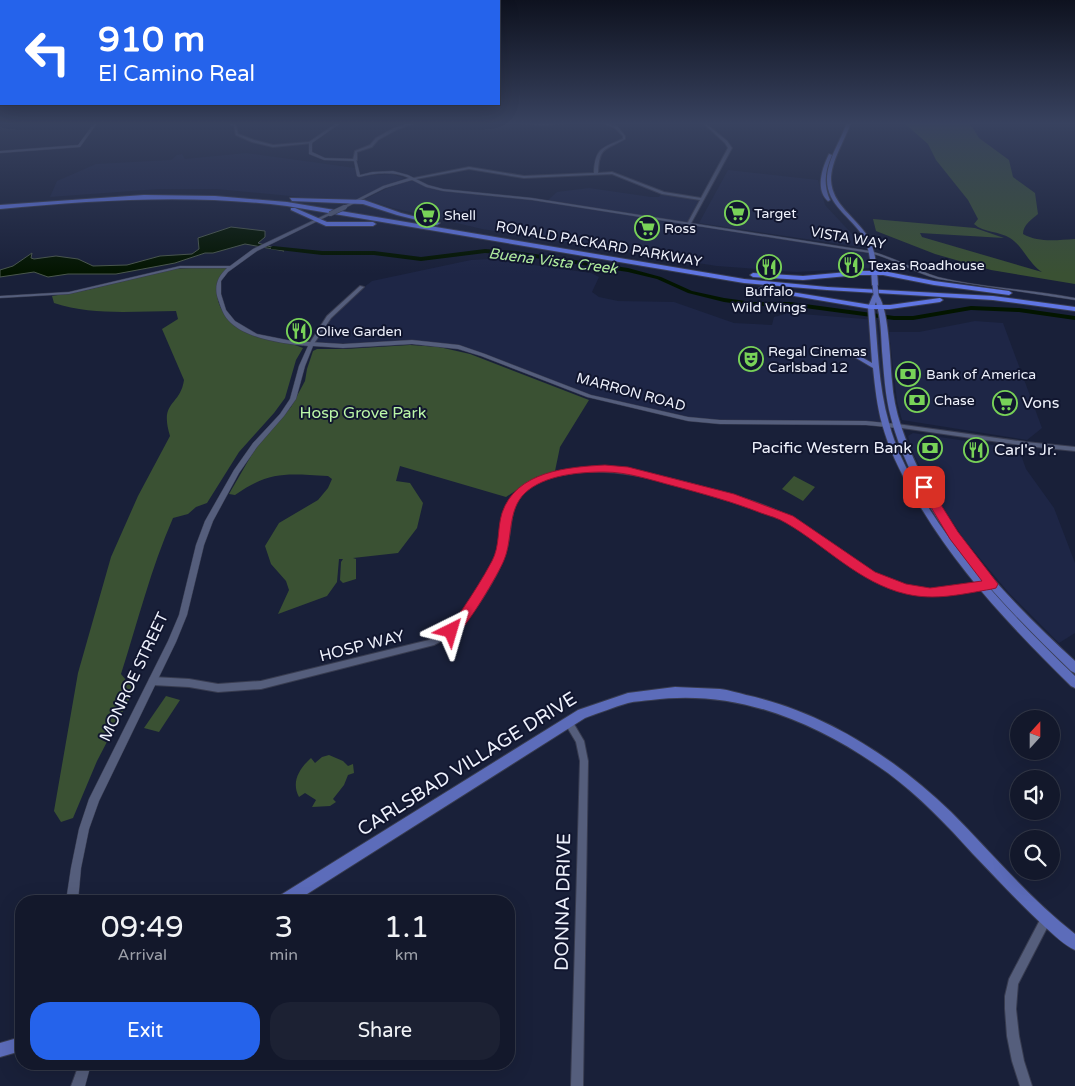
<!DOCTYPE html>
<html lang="en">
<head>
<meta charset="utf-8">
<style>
  body { margin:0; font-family:"Varela Round",sans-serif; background:#1c2133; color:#f1f3f6; height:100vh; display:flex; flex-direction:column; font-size:19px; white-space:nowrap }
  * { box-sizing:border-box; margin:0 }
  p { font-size:16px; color:#9da0a9 }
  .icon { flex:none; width:28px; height:28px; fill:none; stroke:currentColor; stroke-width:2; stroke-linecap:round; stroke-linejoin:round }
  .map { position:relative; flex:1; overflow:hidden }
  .side { position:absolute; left:15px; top:895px; width:500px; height:175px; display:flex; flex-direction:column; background:#13182b; border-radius:20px; box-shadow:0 5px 20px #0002,0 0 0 1px #323747 }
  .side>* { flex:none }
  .top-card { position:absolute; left:0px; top:0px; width:500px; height:105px; box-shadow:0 5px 20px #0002,0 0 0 1px #323747; background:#2563eb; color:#fff; overflow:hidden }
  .needle { width:32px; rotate:21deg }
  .tools { position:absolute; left:1010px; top:710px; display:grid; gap:10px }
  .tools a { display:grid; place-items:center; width:50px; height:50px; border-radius:50%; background:#13182b; box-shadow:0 5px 20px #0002,0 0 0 1px #323747; font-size:25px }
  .pin { position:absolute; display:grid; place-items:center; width:42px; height:42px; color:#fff; margin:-21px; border-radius:10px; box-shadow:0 2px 8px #0006 }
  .me { position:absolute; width:55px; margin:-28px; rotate:40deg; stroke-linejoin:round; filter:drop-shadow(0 0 4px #0008) }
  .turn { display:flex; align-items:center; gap:18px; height:105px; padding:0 15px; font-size:22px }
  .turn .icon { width:65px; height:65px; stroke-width:2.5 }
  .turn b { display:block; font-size:35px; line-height:42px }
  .eta { display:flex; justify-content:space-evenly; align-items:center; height:85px; text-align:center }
  .eta b { font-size:30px; font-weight:600; line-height:35px }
  .cta { display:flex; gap:10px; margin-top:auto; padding:10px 15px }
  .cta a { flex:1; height:58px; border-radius:20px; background:#2563eb; color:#fff; font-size:20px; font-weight:600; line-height:58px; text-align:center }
  .cta a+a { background:#1c2133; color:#f1f3f6 }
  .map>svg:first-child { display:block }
  .built { fill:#1e2646 }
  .green { fill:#3a5133 }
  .water { fill:#031500; stroke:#4a574c }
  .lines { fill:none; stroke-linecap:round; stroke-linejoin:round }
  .river { fill:#031500; fill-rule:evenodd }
  .tertiary-casing { stroke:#383c50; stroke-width:2 }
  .secondary-casing { stroke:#383c50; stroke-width:1 }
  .primary-casing { stroke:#383c50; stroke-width:2 }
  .motorway-casing { stroke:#383c50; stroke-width:2 }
  .tertiary { fill:#555e7c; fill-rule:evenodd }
  .secondary { fill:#555e7c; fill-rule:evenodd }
  .primary { fill:#5c6cba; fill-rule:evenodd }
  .motorway { fill:#6076e4; fill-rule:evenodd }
  .secondary-bridge-casing { stroke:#383c50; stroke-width:5.5; stroke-linecap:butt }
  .primary-bridge-casing { stroke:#383c50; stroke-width:6; stroke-linecap:butt }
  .secondary-bridge { stroke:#555e7c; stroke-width:4.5 }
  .primary-bridge { stroke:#5c6cba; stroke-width:5 }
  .route { fill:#e11d48; stroke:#92132f }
  .labels { text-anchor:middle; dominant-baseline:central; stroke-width:4; stroke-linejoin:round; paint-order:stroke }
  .far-poi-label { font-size:14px; fill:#eef1fc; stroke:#11162f; text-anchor:start }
  .far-street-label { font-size:14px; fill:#eef1fc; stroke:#11162f }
  .far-water-label { font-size:15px; font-style:italic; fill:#afeb9d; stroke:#11162f }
  .poi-label { font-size:16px; fill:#eef1fc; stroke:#11162f; text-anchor:start }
  .park-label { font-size:16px; fill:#bbf7a8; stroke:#11162f }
  .street-label { font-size:16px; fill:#eef1fc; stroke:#11162f }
  .near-street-label { font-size:19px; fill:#eef1fc; stroke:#11162f }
</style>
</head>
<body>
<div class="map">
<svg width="1075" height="1086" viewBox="0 0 1075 1086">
  <rect width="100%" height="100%" fill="#192039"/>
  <path class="built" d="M246,153L355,168L358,176L391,174L404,178L359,199L301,197L216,189H159L50,197L57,181L96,164L171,160L177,155L182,154L185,159Z
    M728,170L818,180L825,205L853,235L860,247L699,223Z
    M414,179L417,182L454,192L485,193L546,202L557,192L589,188L651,197H659L662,193L702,200L688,223L870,252L871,268L796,272L717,266L482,229L393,208L365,199L388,188Z
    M491,259L591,273L599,277L592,292L599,297L618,301L674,302L734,323L772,325L774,317L789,313L877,320L886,400L891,426L704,421L605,401L485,355L435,343L313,344L336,309L372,281L471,260Z
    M975,321L1003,323L1042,428L1027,440L902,420L897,401L889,332H919Z
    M913,433L1019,449L1026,469L1054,508L1075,563V633L1059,643L1008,592L963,538L935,495L912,451L908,436Z"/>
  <path class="green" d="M903,122H969L979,138L1009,160L1013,177L1035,193L1038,214C1032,219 1023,225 1023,234C1039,243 1057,240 1075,239V284L991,270L935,254L876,231L873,219L975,228L1004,238L920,233L922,237L1042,272C1028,263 1023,246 1010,238C999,231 984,233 974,224L978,219L968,200L936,160L928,144Z
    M210,267L229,268C226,272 222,276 220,281C210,301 228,324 246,331C265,339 285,340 303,348L296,360L285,398L274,413L239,452L207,503L196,507L188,514L173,518C151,568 138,621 121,674L134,690L97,761L73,818L61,822L54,811L78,673L111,557L138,496L170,436C159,400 180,407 184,380L162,329L178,319L176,311C136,311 93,316 54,303L52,296L87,290L171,269Z
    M410,345L439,347L470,354L589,400L560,447L555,471L536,477L506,497L400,466L396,481L410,483L423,503L417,528L398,553L353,558L356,559V579L343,583L340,580L341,562L343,559H339L337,582L327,596L278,614L289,590L286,581L271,564L265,546L279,523L318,500L328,488L332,479L328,476C287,474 271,470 235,495L229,494L259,442L291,407L305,381L307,369L313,351L317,349H346Z
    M794,476L815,487L803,501L782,489Z
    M166,696L180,700L159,732L144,728Z
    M329,755L343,761L348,766L353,764L354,773L348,775L344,785L333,799L336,802L330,806L312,807L316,800L305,793L299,797C291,782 299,769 311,758L315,763L322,757Z"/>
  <path class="water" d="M231,227L265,231V237L258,243L284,251L245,244L213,253H205L175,263L116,274H68L48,277L34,272L0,277V270L13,266L32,253L31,258L34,259L56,256L78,259L93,266L127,265L160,256L192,254L199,249L198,238Z"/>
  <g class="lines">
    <path class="river" d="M273,246L322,251H374L421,257L485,249L515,251L628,268L661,277L692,291L724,298L753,302H790L894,316H913L971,306L1019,308L1075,316V320L1019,312L971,310L913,320H894L790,306H753L724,302L688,293L657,279L628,272L515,255L485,253L421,261L374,255H322L271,249V247Z"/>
    <defs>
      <path id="tertiary" d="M226,122H228L236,125L238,134L254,140L273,145L310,142L312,143L273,147L252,142L236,135L234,126Z
        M414,122H417L396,130L378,140L372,147L357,152V160L355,161L353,160L355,151L370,145L376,138L394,128Z
        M517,122L543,123L578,122L543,125L518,123Z
        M600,122L617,126L625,136V139C606,150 599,146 598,173L612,172L664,192L701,198L728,148L725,143L702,122H704L727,141L732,148L690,225L687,224L700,200L662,194L612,174L524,178L469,169L411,180L409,179L469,167L524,176L594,173C595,148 602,148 623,139V136L615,128Z
        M360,286L364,287L331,318L313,345H309V344L327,316Z
        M897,424L1026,442L1075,447V451L1026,446L895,427V425Z
        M603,467C637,469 669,478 703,487C730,494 757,501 782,513C831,536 869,585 925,589C945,590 965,586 985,582L988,583L989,585L988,587L985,588C959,593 932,599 906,592C860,579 828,544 786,521C759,506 730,499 701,491C659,480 618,468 574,473C563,475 551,476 541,481C503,500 516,522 505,555C497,578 472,618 453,634C447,638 440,642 434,645L261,689L218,692L189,687L153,685L150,684L149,681L150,678L153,677L189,679L218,684L261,681L429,640C436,636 443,633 449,628C467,612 493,574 499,551C503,536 502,520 508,506C522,471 571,468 603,467Z
        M568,718L571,719L584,741L588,761L583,1086H571L580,761L576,742L564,722L565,719Z
        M1046,915L1050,916L1051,920L1018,984L1017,996L1016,1009L1019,1036L1024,1061L1032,1086H1020L1012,1061L1007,1036L1005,1009V996L1009,979L1042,916Z"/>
      <path id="secondary" d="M95,122H98L80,147L0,153V151L78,145Z
        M338,122H342L312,143V152L325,158L356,159L360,175L372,172L393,171L408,175L428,185L443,189L532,198L870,251C894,257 915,270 938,277C982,288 1030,289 1075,298V300L938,279C914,273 894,259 870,253L532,200L443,191L426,187L412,180L385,188L345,208H344V206L383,186L409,178C393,171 376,173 359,177L357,176L354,161L324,160L309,154V142Z
        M329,213L332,214L257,251L228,272L221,281V294L226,310L235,321L257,334L292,341L343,344L412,340L459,345L485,354L591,395L688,417L720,420L866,421L897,424L900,426L897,428L866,425L720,424L688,421L587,397L481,356L458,349L412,344L343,348L313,346L305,366L296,399L284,416L257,447L239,473L213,521L204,545L187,615L176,642L99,801L89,829L81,868L78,901H66L71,868L79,829L89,799L168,641L179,615L196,545L205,521L234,470L253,443L280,414L290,399L299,366L308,346C285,344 248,339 231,323C224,317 221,308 218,299C214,287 217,277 227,268H180L69,294L0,298V296L69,292L180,266H230L253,249Z
        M79,1064H91L85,1086H71Z"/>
      <path id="primary" d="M847,122H851C845,141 831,160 831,180C832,205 856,217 868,237C876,251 877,269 878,285L875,287L872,285C871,269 871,251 863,236C851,217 827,205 827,180C827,159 841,141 847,122Z
        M829,154L832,155C825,171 823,184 830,200L828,201C815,190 822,168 829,154Z
        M876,293C889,302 890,364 892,381C893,396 896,411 901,426C932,520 1003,595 1075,661V673L1071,671C1000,603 917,517 891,418C885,396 884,373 882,351C881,334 881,318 876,302L874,307C878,346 878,385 889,423C895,447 907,470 919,492C960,562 1017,620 1075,676V688L1071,686C1012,628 954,567 913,494C900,472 889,449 882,424C877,406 875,387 873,368L851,355L854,353L856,354L872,363L868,307L873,295Z
        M675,687C690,688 705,688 720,689C729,690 738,693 746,695C824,712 894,757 951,812C992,853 1029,898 1075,934V950C1064,945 1054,935 1045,927C1020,904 997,879 973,854C947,825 919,796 888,773C818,723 738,688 651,700C643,701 636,701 628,703C614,707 599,713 585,718L296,901H278L279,896L578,710L628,693Z
        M21,1037V1051L0,1057V1043Z"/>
      <path id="motorway" d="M144,195L215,196L287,202L744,279L827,287L993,296L1075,307V311L993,300L827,290L744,283L287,206C191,194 96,200 0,209V205Z
        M290,198L364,200L401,213L440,223L437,225L397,215L363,204L292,201Z
        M291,208H295L327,222H373L376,224L373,226H326L291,210Z
        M859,271H883L934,281L1009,291L1012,293L1009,295L934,285L883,275H859L803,280L753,277L750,275L753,273L803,276Z
        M761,287L871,305H890L940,298L943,300L940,302L890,309H871L759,290L758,289Z"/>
    </defs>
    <use href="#tertiary" class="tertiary-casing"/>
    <use href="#secondary" class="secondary-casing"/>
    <use href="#primary" class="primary-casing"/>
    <use href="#motorway" class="motorway-casing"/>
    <use href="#tertiary" class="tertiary"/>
    <use href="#secondary" class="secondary"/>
    <use href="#primary" class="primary"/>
    <use href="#motorway" class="motorway"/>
    <defs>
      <path id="secondary-bridge" d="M330,214L345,207"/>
      <path id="primary-bridge" d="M875,285L876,295"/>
    </defs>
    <use href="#secondary-bridge" class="secondary-bridge-casing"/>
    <use href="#primary-bridge" class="primary-bridge-casing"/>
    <use href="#secondary-bridge" class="secondary-bridge"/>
    <use href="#primary-bridge" class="primary-bridge"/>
  </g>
  <linearGradient id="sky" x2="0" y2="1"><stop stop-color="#0e121f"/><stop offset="0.45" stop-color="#38425f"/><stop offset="1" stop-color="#38425f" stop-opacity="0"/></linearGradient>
  <rect width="1075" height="274" fill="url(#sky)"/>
  <path class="route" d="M605,465L628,467L734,494L793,516L875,572L906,584L930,588L982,581L950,539L919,487L920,484H928L958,532L998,584L996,588L992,589C963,594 935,601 906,594C859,583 826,546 786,523C778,518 769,516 761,513C733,502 704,494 674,486C651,480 628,472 604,472C579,472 544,475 525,493C507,510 513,539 504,560C499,573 465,631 454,636C451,637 450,636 447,635L445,631C449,623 457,618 462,610C472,595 483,578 492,561C500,546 497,529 502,513C516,471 568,467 605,465Z"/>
  <defs>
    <symbol id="supermarket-ring" viewBox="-11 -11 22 22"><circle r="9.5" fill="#11162f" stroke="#78d258" stroke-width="1.5"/><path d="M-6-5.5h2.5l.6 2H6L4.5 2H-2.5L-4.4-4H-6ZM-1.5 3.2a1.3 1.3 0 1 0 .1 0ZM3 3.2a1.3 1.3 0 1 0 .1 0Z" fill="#78d258"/></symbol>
    <symbol id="restaurant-ring" viewBox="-11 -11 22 22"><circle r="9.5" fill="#11162f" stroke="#78d258" stroke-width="1.5"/><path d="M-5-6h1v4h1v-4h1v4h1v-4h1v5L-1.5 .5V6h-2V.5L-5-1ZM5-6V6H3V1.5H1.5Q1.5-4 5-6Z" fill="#78d258"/></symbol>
    <symbol id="theatre-ring" viewBox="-11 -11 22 22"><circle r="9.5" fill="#11162f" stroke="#78d258" stroke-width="1.5"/><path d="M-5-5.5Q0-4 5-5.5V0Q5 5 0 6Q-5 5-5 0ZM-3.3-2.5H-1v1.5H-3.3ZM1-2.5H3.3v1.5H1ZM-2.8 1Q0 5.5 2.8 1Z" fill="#78d258"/></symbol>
    <symbol id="bank-ring" viewBox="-11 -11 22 22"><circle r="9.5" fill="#11162f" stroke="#78d258" stroke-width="1.5"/><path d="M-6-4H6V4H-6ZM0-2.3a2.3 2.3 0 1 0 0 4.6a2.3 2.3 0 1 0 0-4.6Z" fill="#78d258"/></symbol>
  </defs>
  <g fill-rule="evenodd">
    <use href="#supermarket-ring" x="723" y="199" width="28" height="28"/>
    <use href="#supermarket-ring" x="413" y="201" width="28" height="28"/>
    <use href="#supermarket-ring" x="633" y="214" width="28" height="28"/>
    <use href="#restaurant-ring" x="837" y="251" width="28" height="28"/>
    <use href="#restaurant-ring" x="755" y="253" width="28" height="28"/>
    <use href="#restaurant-ring" x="285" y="317" width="28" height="28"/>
    <use href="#theatre-ring" x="737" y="345" width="28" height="28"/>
    <use href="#bank-ring" x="894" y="360" width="28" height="28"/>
    <use href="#bank-ring" x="903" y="386" width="28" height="28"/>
    <use href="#supermarket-ring" x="991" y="389" width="28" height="28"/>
    <use href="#bank-ring" x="916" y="434" width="28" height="28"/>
    <use href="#restaurant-ring" x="962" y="436" width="28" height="28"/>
  </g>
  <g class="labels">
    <g class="far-poi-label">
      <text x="754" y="213">Target</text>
      <text x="444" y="215">Shell</text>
      <text x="664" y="228">Ross</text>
      <text x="868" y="265">Texas Roadhouse</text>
      <text x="769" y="291" text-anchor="middle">Buffalo<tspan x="769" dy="16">Wild Wings</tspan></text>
      <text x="316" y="331">Olive Garden</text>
      <text x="768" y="351">Regal Cinemas<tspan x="768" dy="16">Carlsbad 12</tspan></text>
      <text x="926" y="374">Bank of America</text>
      <text x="934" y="400">Chase</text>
    </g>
    <g class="far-street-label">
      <text transform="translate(848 238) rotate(10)">VISTA WAY</text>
      <text transform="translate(599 244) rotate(10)">RONALD PACKARD PARKWAY</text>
      <text transform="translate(631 392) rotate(15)">MARRON ROAD</text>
    </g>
    <g class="far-water-label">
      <text transform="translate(553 261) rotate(7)">Buena Vista Creek</text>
    </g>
    <g class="poi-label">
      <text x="1022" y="403">Vons</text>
      <text x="912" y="448" text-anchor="end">Pacific Western Bank</text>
      <text x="994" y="450">Carl's Jr.</text>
    </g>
    <g class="park-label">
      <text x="363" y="413">Hosp Grove Park</text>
    </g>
    <g class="street-label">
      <text transform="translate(362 646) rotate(-14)">HOSP WAY</text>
      <text transform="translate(134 677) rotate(-65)">MONROE STREET</text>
    </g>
    <g class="near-street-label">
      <text transform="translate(467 764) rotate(-32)">CARLSBAD VILLAGE DRIVE</text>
      <text transform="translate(563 902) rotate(-89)">DONNA DRIVE</text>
    </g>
  </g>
</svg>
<div class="tools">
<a><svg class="needle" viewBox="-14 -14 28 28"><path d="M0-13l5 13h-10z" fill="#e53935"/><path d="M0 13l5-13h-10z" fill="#9da0a9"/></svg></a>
<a><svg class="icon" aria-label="sound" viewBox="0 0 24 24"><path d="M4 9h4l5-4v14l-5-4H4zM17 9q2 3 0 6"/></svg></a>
<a><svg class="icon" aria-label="search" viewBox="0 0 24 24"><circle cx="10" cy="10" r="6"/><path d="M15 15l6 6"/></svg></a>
</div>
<div class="pin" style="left:924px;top:487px;background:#d93025"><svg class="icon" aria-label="arrive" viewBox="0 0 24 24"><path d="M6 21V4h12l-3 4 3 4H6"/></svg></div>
<svg class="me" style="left:451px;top:631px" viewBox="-20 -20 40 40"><path d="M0-17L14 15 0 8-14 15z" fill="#e11d48" stroke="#fff" stroke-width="4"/></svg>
<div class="top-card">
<div class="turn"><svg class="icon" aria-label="left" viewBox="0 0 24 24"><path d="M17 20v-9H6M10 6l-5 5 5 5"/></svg><div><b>910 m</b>El Camino Real</div></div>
</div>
<section class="side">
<div class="eta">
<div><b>09:49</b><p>Arrival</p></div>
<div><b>3</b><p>min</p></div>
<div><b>1.1</b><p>km</p></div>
</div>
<div class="cta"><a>Exit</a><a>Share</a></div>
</section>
</div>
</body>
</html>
